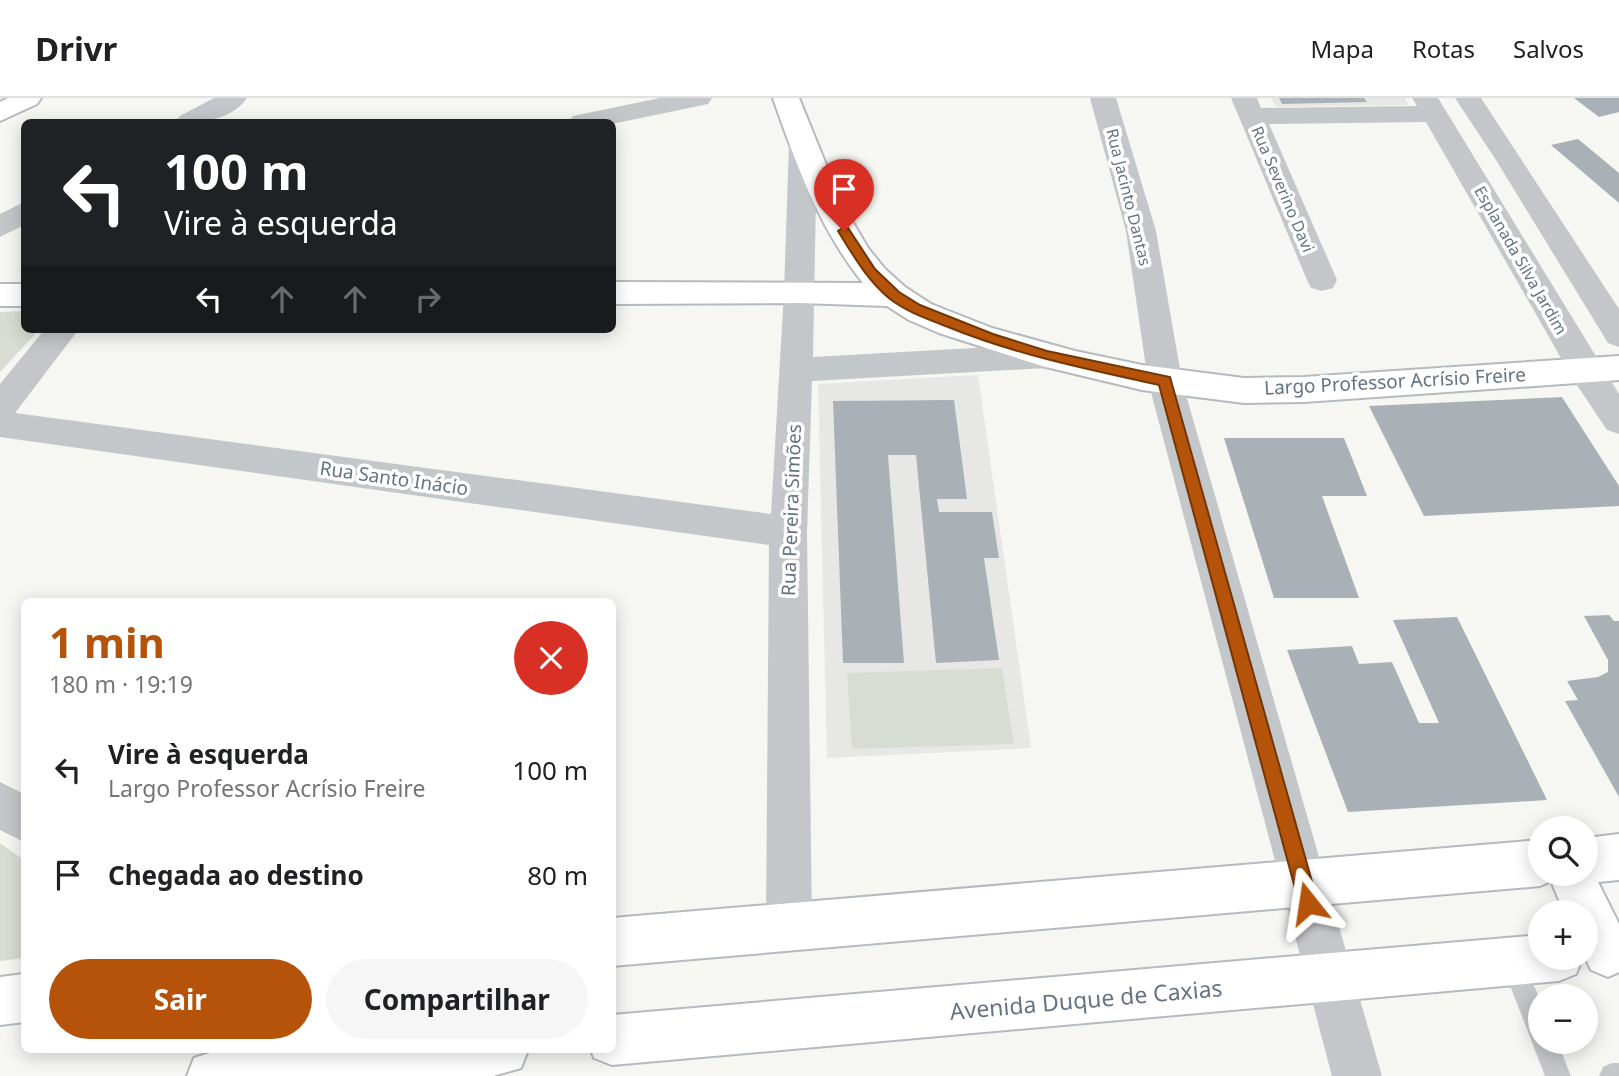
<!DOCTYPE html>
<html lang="pt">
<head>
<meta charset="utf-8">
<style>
  body { margin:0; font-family:"Noto Sans",sans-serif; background:#f6f6f6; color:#202124; height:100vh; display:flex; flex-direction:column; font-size:26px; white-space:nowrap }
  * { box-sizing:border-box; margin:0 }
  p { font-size:23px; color:#757577 }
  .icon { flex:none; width:38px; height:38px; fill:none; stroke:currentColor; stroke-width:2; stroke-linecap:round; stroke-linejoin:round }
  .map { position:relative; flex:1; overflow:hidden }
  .drawer { position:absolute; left:21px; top:500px; width:595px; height:455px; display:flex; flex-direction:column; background:#fff; border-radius:10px; box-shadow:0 4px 18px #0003 }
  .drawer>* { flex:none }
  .banner { position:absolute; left:21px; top:21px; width:595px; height:214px; border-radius:10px; box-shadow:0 4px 18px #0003; background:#202124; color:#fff; overflow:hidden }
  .controls { position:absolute; left:1528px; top:718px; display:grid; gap:14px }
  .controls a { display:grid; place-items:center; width:70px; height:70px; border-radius:50%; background:#fff; box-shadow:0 4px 18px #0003; font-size:35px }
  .pin { position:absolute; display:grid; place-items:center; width:60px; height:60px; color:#fff; margin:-72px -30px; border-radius:50% 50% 50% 0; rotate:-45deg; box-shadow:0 0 7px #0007 }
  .pin .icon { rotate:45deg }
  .me { position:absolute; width:77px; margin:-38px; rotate:345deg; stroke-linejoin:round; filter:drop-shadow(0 0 5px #0008) }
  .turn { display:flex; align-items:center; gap:24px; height:147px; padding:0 28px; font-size:32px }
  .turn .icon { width:91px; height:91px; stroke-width:2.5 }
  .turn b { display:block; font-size:49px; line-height:60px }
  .lanes { display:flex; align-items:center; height:66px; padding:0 28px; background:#0003; justify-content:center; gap:35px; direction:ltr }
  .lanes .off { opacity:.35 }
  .round { display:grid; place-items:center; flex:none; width:74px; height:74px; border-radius:37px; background:#f6f6f6 }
  .overview { display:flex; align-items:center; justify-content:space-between; height:119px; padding:0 28px }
  h1 { font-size:42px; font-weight:700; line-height:52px; color:#b45309 }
  .button { display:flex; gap:14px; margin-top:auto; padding:14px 28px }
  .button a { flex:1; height:80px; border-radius:42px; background:#b45309; color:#fff; font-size:28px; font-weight:700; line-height:80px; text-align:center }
  .button a+a { background:#f6f6f6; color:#202124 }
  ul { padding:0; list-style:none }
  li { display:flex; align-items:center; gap:21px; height:105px; padding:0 28px }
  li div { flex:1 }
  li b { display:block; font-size:26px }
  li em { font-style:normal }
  header { display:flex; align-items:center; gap:42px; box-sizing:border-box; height:98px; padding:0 35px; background:#fff; border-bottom:2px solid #e0e0e0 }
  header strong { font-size:33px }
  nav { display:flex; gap:38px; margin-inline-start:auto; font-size:24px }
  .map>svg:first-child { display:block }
  .built { fill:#e7e8e6 }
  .green { fill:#d7ddd3 }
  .building { fill:#a9b1b7 }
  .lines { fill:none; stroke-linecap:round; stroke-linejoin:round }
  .secondary-casing { stroke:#b5babf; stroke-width:4 }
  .lane { fill:#c3c7ca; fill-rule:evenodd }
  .street { fill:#c3c7ca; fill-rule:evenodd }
  .secondary { fill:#fff; fill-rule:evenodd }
  .route { fill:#b45309; stroke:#753606; stroke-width:2 }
  .labels { text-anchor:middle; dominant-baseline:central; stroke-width:7; stroke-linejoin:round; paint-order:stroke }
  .far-street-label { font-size:16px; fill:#647484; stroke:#fff }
  .street-label { font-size:19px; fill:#647484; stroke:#fff }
  .near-street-label { font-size:23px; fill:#647484; stroke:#fff }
</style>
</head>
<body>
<header>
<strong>Drivr</strong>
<nav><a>Mapa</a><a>Rotas</a><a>Salvos</a></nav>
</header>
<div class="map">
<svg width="1619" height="978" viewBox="0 0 1619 978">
  <rect width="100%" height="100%" fill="#f6f6f2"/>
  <path class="built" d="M1271,0H1405L1409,7L1276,9Z
    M978,277L1031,650L827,660L818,286Z"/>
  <path class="green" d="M24,213V231H40L0,274V214Z
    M1002,570L1014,646L852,651L847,575Z
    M0,745L24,762V860L0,863Z"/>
  <path class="building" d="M1279,0H1364L1367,4L1282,6Z
    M1574,0H1619V14L1599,19Z
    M1578,41L1619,75V105L1551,47Z
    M1562,299L1619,388V408L1424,418L1369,308Z
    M954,302L967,401H937L939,414H992L999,460H984L999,562L936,565L916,357H888L904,565H843L833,303Z
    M1224,340H1344L1367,398H1322L1359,500H1274Z
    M1609,517L1614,523H1619V699L1565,603L1578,602L1567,583L1598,579L1608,574V562L1584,518Z
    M1457,519L1547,702L1348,714L1287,552L1352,548L1359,566L1392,564L1419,625H1439L1393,522Z"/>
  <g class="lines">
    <defs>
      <path id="secondary" d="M8,0H41L37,6L0,23V4Z
        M773,0H799L842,106L868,150L885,171L905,189L931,206L992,230L1075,253L1142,267L1244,280L1304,279L1619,258V282L1304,304L1244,305L1142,292L1042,268L939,235L909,222L887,208L800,205L612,206V184L863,185C819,130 796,66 773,0Z
        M0,186H24V208H0Z
        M1619,736V782L1598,784L1619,826V874L1608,879L1591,872L1585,859L1586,814H1564L1551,783L1540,788L612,868V820L1540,742V775H1586V740Z
        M1540,837V859H1583L1576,876L1559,883L612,967L594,960L591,952H612V917Z
        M24,876V924L0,927V879Z
        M219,952H528L521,970L493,978H187L194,960Z"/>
    </defs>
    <use href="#secondary" class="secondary-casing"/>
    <path class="lane" d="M1513,852L1521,856L1540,902V943H1557L1571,978H1545L1501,864L1505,856Z
      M1612,965H1619V978H1599L1603,969Z"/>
    <path class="street" d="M214,0H247C232,22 199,26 176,24L180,18Z
      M660,0H712L708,6L612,26L569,24L573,18Z
      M1090,0H1116L1156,133L1182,283L1382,978H1332L1148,283L1126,133Z
      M1231,0H1257L1261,10L1417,8L1412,0H1438L1619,296V336L1607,332L1573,281L1426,24L1269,26L1337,182L1333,190L1322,193L1311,190L1307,182Z
      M1455,0H1481L1619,211V249L1608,245L1496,62Z
      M803,39L813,41L817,47L813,259L1047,246L1059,249L1063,258L1059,267L1047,270L812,283L807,434L812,827L806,844L789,850L772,844L766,827L769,447L0,339V286L45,231H79L15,315L771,416L784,194L789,47L793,41Z
      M24,104V127L0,139V116Z
      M0,684L24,696V744L0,732Z"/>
    <use href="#secondary" class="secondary"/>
  </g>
  <path class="route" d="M844,129L848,130L875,171L899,194L920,207L993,236L1047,253L1170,279L1318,805L1315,812L1308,815L1302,812L1299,805L1159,287C1087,271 1017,257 948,229C928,221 907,214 890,201C867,182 853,157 838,133Z"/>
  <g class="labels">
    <g class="far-street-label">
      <text transform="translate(1283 91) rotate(67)">Rua Severino Davi</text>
      <text transform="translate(1129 99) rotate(76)">Rua Jacinto Dantas</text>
      <text transform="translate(1521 162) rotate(60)">Esplanada Silva Jardim</text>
    </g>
    <g class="street-label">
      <text transform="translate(1395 283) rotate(-3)">Largo Professor Acrísio Freire</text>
      <text transform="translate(394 380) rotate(8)">Rua Santo Inácio</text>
      <text transform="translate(791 412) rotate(-88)">Rua Pereira Simões</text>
    </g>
    <g class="near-street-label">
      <text transform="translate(1086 901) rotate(-5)">Avenida Duque de Caxias</text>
    </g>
  </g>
</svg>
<div class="controls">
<a><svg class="icon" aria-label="search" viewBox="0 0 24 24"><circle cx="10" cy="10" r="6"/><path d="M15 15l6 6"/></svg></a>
<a>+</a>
<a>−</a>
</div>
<div class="pin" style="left:844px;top:133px;background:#d93025"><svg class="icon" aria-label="arrive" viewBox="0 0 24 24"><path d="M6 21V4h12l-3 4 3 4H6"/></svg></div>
<svg class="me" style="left:1308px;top:805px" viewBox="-20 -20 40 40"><path d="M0-17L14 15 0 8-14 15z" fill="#b45309" stroke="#fff" stroke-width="4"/></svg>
<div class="banner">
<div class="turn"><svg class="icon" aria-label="left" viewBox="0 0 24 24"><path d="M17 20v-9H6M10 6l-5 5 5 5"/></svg><div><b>100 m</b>Vire à esquerda</div></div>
<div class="lanes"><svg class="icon" aria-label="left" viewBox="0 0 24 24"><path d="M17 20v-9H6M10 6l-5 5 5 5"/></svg><svg class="icon off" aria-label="ahead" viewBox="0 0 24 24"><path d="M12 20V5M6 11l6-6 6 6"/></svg><svg class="icon off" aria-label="ahead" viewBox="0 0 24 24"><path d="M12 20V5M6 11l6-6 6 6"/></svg><svg class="icon off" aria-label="right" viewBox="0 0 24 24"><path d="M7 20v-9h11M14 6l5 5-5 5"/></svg></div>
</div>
<section class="drawer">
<div class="overview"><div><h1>1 min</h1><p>180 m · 19:19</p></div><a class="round" style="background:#d93025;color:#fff"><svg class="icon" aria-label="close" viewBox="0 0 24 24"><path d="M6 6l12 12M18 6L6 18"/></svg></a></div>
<ul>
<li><svg class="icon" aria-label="left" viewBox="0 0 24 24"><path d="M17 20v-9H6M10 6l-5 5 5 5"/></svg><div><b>Vire à esquerda</b><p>Largo Professor Acrísio Freire</p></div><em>100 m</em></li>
<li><svg class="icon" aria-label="arrive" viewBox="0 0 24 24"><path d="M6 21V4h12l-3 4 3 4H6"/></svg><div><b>Chegada ao destino</b></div><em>80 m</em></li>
</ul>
<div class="button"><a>Sair</a><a>Compartilhar</a></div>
</section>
</div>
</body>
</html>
